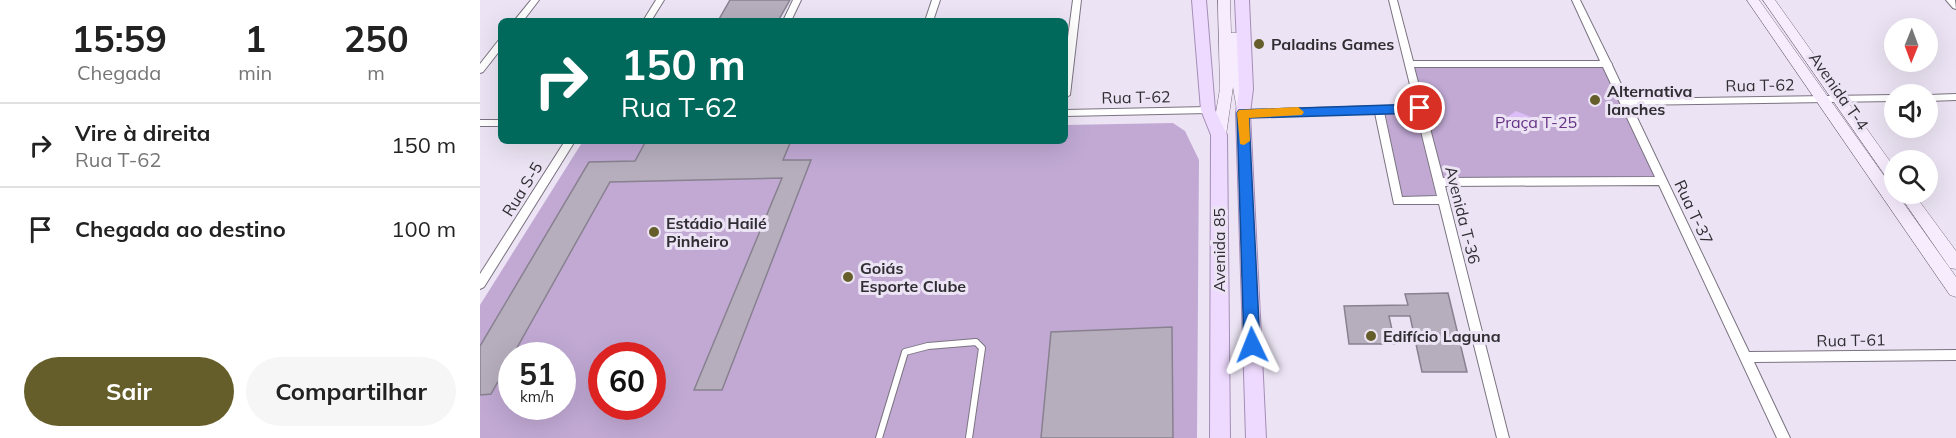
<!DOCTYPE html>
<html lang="pt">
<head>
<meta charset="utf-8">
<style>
  body { margin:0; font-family:Mulish,sans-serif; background:#f6f6f6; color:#222; height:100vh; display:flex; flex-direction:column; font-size:22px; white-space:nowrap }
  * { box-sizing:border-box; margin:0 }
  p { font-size:20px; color:#767676 }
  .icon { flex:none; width:33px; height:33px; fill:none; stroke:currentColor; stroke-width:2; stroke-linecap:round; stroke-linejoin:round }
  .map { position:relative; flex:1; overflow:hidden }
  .panel { display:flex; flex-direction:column; background:#fff; width:480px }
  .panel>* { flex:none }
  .hud { position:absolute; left:18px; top:18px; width:570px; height:126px; border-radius:9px; box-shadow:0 6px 24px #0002; background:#00695c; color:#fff; overflow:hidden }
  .needle { width:39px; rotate:181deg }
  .buttons { position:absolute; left:1404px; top:18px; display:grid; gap:12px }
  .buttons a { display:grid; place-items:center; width:54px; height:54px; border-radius:50%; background:#fff; box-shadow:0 6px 24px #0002; font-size:30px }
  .speed { position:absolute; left:18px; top:342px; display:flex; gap:12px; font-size:30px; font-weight:700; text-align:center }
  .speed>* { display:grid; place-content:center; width:78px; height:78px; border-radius:50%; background:#fff; box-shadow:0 6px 24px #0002; line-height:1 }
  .speed small { font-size:15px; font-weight:400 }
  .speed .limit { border:9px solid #d22; background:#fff; color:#111 }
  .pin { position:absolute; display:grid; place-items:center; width:51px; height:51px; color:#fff; margin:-26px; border:3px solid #fff; border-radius:50%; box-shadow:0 2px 6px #0007 }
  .me { position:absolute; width:66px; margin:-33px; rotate:358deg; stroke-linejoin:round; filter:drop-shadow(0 0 4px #0008) }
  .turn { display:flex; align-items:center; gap:21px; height:126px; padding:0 24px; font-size:27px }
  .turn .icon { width:78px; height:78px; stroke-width:2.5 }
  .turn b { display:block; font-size:42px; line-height:51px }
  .eta { display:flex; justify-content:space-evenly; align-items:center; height:102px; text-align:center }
  .eta b { font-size:36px; font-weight:700; line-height:42px }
  .cta { display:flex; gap:12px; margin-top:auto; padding:12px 24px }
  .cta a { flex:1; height:69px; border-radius:36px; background:#665e2a; color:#fff; font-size:24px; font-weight:700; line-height:69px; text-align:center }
  .cta a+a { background:#f6f6f6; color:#222 }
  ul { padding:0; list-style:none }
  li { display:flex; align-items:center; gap:18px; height:84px; padding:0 24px; border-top:2px solid #e0e0e0 }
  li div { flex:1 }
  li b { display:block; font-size:22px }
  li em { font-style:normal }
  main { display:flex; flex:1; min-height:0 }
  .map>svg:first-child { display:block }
  .green { fill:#c1a9d4; fill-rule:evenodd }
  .water { fill:#ddbdf7 }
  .building { fill:#b6aebd; stroke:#88818f; stroke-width:1.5 }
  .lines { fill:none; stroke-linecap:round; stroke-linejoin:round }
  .lane-casing { stroke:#7b7381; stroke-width:8 }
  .street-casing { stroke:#7b7381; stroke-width:2 }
  .secondary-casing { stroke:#7b7381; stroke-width:1 }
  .primary-casing { stroke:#a48db6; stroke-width:2 }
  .lane { stroke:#fff; stroke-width:6 }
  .street { fill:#fff; fill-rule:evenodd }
  .secondary { fill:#f7ecfe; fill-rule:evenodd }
  .primary { fill:#eedafe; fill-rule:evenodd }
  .route { fill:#1a73e8; stroke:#114b97; stroke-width:1.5 }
  .slow { fill:#f59e0b }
  .poi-dot { fill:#665e2a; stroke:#ece4f4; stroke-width:2 }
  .labels { text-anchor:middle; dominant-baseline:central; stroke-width:6; stroke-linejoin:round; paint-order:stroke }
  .poi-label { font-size:16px; font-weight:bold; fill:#302d33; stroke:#ece4f4; text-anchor:start }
  .street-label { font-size:16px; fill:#302d33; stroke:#ece4f4 }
  .park-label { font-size:16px; fill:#643184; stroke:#ece4f4 }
</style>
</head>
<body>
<main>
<section class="panel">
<div class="eta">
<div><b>15:59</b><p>Chegada</p></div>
<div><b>1</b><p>min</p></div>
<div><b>250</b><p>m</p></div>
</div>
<ul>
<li><svg class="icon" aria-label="right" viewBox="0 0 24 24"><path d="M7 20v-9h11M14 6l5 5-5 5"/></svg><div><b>Vire à direita</b><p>Rua T-62</p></div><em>150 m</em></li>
<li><svg class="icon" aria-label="arrive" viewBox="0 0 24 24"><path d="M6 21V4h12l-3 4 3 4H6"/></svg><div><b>Chegada ao destino</b></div><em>100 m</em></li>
</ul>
<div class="cta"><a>Sair</a><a>Compartilhar</a></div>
</section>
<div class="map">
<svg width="1476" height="438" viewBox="0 0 1476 438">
  <rect width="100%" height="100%" fill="#ece4f4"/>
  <path class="green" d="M1126,65L1181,180L962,178L930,66Z
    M905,112H936L956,196L922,197Z
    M693,123L705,131L719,160L717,438H0V305L103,141H585V125ZM32,356H82V406H32ZM122,356H172V406H122Z"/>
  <path class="water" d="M1036,111L1051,117L1054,122L1053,127L1044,130L1032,126L1027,117Z"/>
  <path class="building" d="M250,0H310L298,21H238Z
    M166,141H311L303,160H331L242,390H214L302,178L130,182L11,394L0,395V346L109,162L155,161Z
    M968,293L987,372H942L930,316H909L915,344H869L864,306L928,305L925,294Z
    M692,327L693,438H561L571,332Z"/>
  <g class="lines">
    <defs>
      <path id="lane" d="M399,438L425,352L448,346L496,342L502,348L489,438"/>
      <path id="street" d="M51,0H59L43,21H34Z
        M176,0H184L171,21H163Z
        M313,0H321L311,21H303Z
        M452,0H460L453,21H445Z
        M593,0H601L590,95L585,98V60Z
        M909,0H917L933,61H1120L1092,0H1100L1130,61L1132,64V65L1148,99L1414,95V101L1151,105L1269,352L1476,350V360L1274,362L1310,438H1297L1179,185L965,186L1029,438H1017L959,204H914L895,113L763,116L758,113L763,110L935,105ZM934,67H1123L1175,177L963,178ZM936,111L957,196L922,197L904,112Z
        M1466,0H1475L1476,9L1473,8Z
        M21,40V49L3,72L0,73V64L18,41Z
        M1476,94V100L1448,101V95Z
        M728,107L733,110L728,113L585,116V110Z
        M0,120H21V126H0Z
        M85,141H95L4,287L0,289V274Z"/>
      <path id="secondary" d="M738,0H750L751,33H759L761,36L769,107L762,112L757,110L753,87L746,135L739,140L732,135L740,89Z
        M1267,0H1279L1476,277V297L1470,295Z
        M1283,0H1295L1414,167V182L1409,181Z
        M1419,194H1434L1476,251V269L1470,268Z"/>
      <path id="primary" d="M712,0H726L735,110L747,135L750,438H730L731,135L721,110Z
        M755,0H769L773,89L770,113L786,438H766L756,113L759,89Z"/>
    </defs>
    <use href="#lane" class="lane-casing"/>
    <use href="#street" class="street-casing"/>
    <use href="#secondary" class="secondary-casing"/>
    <use href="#primary" class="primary-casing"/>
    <use href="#lane" class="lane"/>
    <use href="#street" class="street"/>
    <use href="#secondary" class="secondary"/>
    <use href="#primary" class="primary"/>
  </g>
  <path class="route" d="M940,104L946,108L940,113L769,118L780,345L777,350L772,352L766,350L764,345L757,113L759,110Z"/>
  <path class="slow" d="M818,107L824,112L822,115L769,118L770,141L764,145L760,144L757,113L759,110Z"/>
  <g class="poi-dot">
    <circle cx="779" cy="44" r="6"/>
    <circle cx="1115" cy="100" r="6"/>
    <circle cx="174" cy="232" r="6"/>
    <circle cx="368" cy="277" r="6"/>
    <circle cx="891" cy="336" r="6"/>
  </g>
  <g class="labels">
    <g class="poi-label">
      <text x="791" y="44">Paladins Games</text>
      <text x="1127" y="91">Alternativa<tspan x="1127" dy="18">lanches</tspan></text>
      <text x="186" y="223">Estádio Hailé<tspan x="186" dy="18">Pinheiro</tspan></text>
      <text x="380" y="268">Goiás<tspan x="380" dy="18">Esporte Clube</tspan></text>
      <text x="903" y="336">Edifício Laguna</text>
    </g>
    <g class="street-label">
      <text transform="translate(1280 85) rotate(-1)">Rua T-62</text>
      <text transform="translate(1359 91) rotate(55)">Avenida T-4</text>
      <text transform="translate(656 97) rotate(-1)">Rua T-62</text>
      <text transform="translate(42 189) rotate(-58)">Rua S-5</text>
      <text transform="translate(1214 212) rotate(65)">Rua T-37</text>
      <text transform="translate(983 215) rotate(76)">Avenida T-36</text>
      <text transform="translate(739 250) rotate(-90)">Avenida 85</text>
      <text transform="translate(1371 340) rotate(-1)">Rua T-61</text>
    </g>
    <g class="park-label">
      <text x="1056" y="122">Praça T-25</text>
    </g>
  </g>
</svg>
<div class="buttons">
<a><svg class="needle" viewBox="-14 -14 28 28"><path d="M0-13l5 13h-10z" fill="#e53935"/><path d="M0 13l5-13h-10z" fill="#767676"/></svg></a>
<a><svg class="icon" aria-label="sound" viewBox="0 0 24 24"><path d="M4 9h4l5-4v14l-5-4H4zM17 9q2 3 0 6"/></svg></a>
<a><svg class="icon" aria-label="search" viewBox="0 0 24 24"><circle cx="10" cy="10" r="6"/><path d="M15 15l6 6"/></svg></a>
</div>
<div class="speed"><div>51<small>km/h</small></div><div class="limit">60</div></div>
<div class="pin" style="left:940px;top:108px;background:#d93025"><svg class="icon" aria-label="arrive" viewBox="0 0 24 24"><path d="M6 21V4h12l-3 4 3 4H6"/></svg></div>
<svg class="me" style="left:772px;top:345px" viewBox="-20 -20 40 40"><path d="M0-17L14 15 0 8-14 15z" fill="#1a73e8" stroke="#fff" stroke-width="4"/></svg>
<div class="hud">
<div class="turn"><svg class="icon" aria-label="right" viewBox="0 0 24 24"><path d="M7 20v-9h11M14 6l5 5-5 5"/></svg><div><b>150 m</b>Rua T-62</div></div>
</div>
</div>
</main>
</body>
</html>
